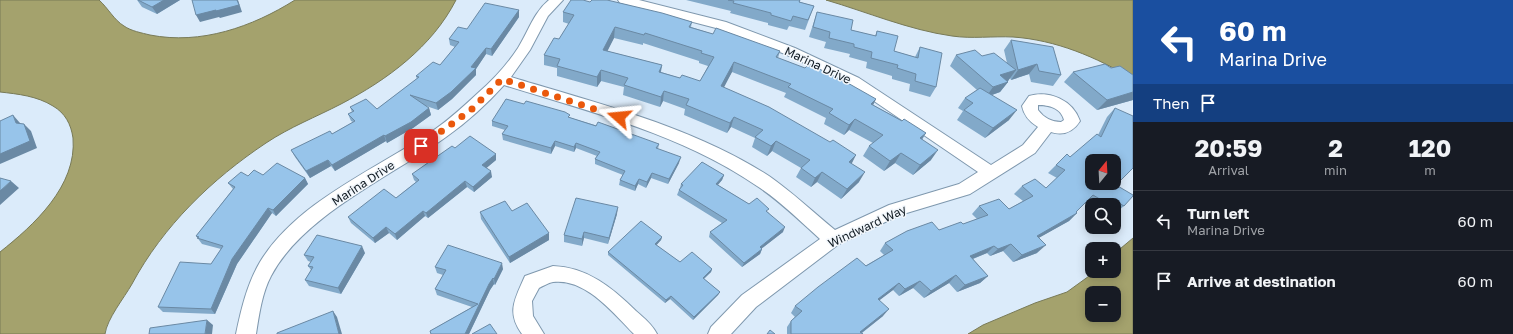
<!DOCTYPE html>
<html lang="en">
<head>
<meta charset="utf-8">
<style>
  body { margin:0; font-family:"Golos Text",sans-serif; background:#20242c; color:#f1f3f6; height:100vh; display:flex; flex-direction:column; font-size:15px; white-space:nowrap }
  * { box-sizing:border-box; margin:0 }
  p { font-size:13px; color:#9ea1a6 }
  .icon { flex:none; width:22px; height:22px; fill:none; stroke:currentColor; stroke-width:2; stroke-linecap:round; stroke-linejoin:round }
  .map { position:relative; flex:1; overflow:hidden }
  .sheet { display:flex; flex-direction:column; background:#171b24; width:380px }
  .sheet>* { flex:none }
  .hud { background:#1a4fa0; color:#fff; overflow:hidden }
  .needle { width:26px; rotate:18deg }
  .fabs { position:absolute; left:1085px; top:154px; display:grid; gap:8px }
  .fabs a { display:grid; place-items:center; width:36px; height:36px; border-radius:8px; background:#171b24; box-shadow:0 2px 10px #0003; font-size:20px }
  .pin { position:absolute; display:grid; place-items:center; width:34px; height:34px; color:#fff; margin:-17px; border-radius:8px; box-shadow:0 2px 6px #0006 }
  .me { position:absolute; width:44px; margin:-22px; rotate:288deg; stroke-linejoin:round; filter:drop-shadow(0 0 3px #0008) }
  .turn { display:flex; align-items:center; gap:14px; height:84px; padding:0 20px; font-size:18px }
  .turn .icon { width:52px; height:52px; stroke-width:2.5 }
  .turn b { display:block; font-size:28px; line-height:34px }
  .then { display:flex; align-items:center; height:38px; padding:0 20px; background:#0003; gap:8px; font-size:15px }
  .eta { display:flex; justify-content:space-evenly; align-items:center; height:68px; text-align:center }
  .eta b { font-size:24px; font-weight:700; line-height:28px }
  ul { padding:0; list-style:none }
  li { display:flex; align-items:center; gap:12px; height:60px; padding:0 20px; border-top:1px solid #363941 }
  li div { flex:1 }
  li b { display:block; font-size:15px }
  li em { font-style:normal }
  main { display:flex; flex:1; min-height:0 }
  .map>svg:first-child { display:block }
  .water { fill:#a4a26d; stroke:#787a57; fill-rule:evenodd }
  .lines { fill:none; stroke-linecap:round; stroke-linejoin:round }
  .minor-casing { stroke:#7f98ae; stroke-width:2 }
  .minor { fill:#fff; fill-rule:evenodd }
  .wall { fill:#82a9c9; fill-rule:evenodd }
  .shaded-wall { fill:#6a89a4 }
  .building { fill:#97c4ea; stroke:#6a89a4; fill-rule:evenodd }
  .route { stroke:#ea580c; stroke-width:7; stroke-dasharray:0 12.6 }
  .labels { text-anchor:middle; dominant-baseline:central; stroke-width:3; stroke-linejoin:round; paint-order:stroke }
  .street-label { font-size:12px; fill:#111b23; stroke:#f2f7fc }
</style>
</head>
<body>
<main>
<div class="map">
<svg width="1133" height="334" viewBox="0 0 1133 334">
  <rect width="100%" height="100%" fill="#dbebfa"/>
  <path class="water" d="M0,0H99C108,8 114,20 124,26C131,31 142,33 150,35C201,45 252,27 295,0H456C432,47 387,80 341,104C316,117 290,127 266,143C212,179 163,226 132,284C124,298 107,319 105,334H0V252C34,225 77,186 73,138C71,124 65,113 53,106C37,96 18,94 0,92Z
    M826,0H1133V79C1096,57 1056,40 1013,37C993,36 972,39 952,36C909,30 867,12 826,0Z
    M1133,238V334H968L983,325L1035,303L1067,292L1096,271H1114V254ZM1092,293H1114V315H1092Z"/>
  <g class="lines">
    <defs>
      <path id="minor" d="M549,0H563L548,16L530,50L511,77C599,104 691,126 769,176C792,192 813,212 835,230L889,205L959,184L978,172L849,84L785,54L716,28L620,3L618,0H639L726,22L795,48L859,78L991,165L1023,145L1038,127C1030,122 1024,116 1022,106L1029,96C1049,90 1073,100 1080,121C1073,132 1064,136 1051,132L1035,153L970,194L900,215L839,244L756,307L731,334H708L711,327L742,295L820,239C800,221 780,201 757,186C681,134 591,112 504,85C487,104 467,122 446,137C392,176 303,215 271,276C262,293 259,315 256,334H236C241,310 247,284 260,262C297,201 377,169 434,130C450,119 464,106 478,93C493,80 507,65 518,48C528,32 534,12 549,0ZM1038,105C1049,105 1061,108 1064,120L1061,122C1052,122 1044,118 1038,110Z
        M553,266C587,267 613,288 636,311C644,318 652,324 657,334H634C613,313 586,278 553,282C548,283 543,286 539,288L532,301L533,316L544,334H522C506,312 515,299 525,276Z"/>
    </defs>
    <use href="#minor" class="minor-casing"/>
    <use href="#minor" class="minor"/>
  </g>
  <path class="wall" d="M137,0H180L157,14L142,7Z
    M686,0H800V2L814,6L805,30L789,26L787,30L768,25V23L730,13L731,11Z
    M519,10V17L492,56L486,54L476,69V75L452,99L438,110L426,106L429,108L431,115L413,128L387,143L386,141L335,171L331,166L310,178L295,157L291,150L332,134L353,122L351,121L348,114L352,112L350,107L377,109L417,79L416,76L440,65L455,47L450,45L449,39L467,29Z
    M563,12L692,22L691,27L713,34L780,51L778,58L876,99L873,105L926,133L922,140L931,160L913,175L895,163L884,171L863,156L869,146L873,143L849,130L844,135L824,124L826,118L784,97L786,93L732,72L723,87L851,163L859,182L841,199L817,182L811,187L796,177L801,168L772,151L767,156L752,147L755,138L731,127L727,133L684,115L685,109L663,101L660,107L623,95L624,87L601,81L597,87L557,76V68L544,65V55L559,39L569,24L563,22ZM614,38L643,45V43L699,61V63L708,66L700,81L680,78L661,72L662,65L607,51Z
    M817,12L851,30L875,36L877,31L894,51L915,57L920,47L936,87L930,97L909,91L910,84L892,79V76L866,68L867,62L849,57L850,54L824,48L826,42L809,37Z
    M1011,40L1061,75L1053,86L1031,82L1029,74L1011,80L1010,78L1008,81H1007L1008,82L1000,92L992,95L1009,120L985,138L957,120L963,111L958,108L965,98L977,90L950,66L956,55L982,56L1007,63L1004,50Z
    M1111,68L1133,75V100L1097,110L1064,82L1073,72Z
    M524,104L659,144L658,149L679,163L668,184L651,178L646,188L638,184L635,191L619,185L620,180L623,175L595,164V159L597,156L576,148L574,152L555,146L551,154L503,140L502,134L505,130L492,126V121Z
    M1115,108L1116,185L1124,206L1114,214V205H1092V207L1085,203L1076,212L1077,213L1069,221L1038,238L1037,253L1013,262L1003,251L990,256L987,253L973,259L988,276L980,283L957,292L949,283L924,298L913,288L899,296L893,290L879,300L883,316L862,333L863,334H787V327L791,321L795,317L791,313L795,306L884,255L880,251L885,243L963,224L977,219L972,214L979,206L1009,209L1023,201L1014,194L1022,186L1046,188L1057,178L1048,173L1056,165L1070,157L1098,135L1107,117Z
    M455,148L496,154V160L486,168L492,177L474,192L467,187L428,218L425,216L397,240L389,233L375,243L351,223L348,217L396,198L416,182L414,180L412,174Z
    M263,175L305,178L308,184L276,216L272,213L237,264L215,314L163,312L158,307L211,264L221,249L202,244L196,236L233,189L228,183L248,176Z
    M724,175L722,180L718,185L749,204L768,212L783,232L761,249H762L760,254L742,267L709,237L710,232L722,223L677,195L679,190L680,188L681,184Z
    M512,211L549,240L510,263L481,219L480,212Z
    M617,214L608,244L584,238L582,246L564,242V235Z
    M662,237L661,240L656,245L680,262L712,269L711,272L704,279L720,292L718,295L693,320L670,299L665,303L608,255V252Z
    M365,253L341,294L309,286L305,280L311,270L308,266L311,262L308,261L304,255Z
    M435,267L503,269L495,285L494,284L490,290L469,334H431L430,331L472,307L437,295L435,289L443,275L437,273Z"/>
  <path class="shaded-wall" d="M164,0H180L157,14L152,7Z
    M237,0H238L242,12L220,18L219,17L200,22L196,15Z
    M519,10V17L492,56L491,49Z
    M615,27L614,38L603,60V50Z
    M486,48V54L476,69V75L452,99L438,110L436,103L471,67Z
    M734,62L732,72L719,97L721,86Z
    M1037,64L1029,74L1011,80L1018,70Z
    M662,65L660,75L659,72Z
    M601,70V81L597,87V77Z
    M1016,70L1008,81L992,86L1000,75Z
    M1008,82L1000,92L986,97L993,87Z
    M664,91L663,101L660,107L661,97Z
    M1133,92V100L1097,110L1107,100Z
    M876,99L871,109V104Z
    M429,108L431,115L413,128L387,143L385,136Z
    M1017,110L1009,120L985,138L993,128Z
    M13,115L20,123L23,130L16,123Z
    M734,117L731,127L727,133L730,123Z
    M855,119L849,130L844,135L849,125Z
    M24,124L31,131L37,148L0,164V154Z
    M926,133L919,143L920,138Z
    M384,135L386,141L335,171L332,165Z
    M555,141V146L551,154V148Z
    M776,141L772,151L767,156L771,146Z
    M576,143V148L574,152V147Z
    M938,150L931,160L913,175L920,165Z
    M901,153L895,163L884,171L890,161Z
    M496,154V160L483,171L482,165Z
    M856,155L851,165L849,162Z
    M681,157L679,163L668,184L669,179Z
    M328,160L331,166L310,178L306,171Z
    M491,171L492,177L474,192L473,187Z
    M822,172L817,182L811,187L815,178Z
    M865,172L859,182L841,199L847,189Z
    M652,173L651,178L646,188L647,182Z
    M724,175L722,180L714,189L716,184Z
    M305,178L308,184L276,216L273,210Z
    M639,179L638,184L635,191V186Z
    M11,181L19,188L0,205V191Z
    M465,181L467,187L428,218L426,213Z
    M618,207L617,214L608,244L609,238Z
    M268,208L272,213L237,264L215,314L211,309L232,259Z
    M423,211L425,216L397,240L395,234Z
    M1077,213L1069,221L1028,244L1037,236Z
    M386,227L389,233L375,243L373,238Z
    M785,227L783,232L757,252L760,247Z
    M584,232V238L582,246V239Z
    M549,233V240L510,263L509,257Z
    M662,237L661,240L654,248L655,244Z
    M1011,244L1003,251L990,256L998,249Z
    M1046,245L1037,253L1013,262L1022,255Z
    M362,246L365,253L341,294L338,288Z
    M994,246L987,253L962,263L970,256Z
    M762,249L760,254L742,267L744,263Z
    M502,263L503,269L495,285L494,279Z
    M712,269L711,272L701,281L703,278Z
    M956,275L949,283L924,298L931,291Z
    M988,276L980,283L957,292L965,285Z
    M493,278L494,284L490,290L469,334H465L489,284Z
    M920,281L913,288L899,296L905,289Z
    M899,283L893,290L872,306L878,299Z
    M720,292L718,295L693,320L694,317Z
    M671,296L670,299L665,303L666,300Z
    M889,309L883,316L860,334V332Z
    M333,311L337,317L342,334H339Z
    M207,320L213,325L212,334H205Z"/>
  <path class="building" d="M138,0H164L152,7Z
    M192,0H237L239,5L216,11V10L196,15Z
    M571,0H583L590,2L592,0H607L662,13L692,22L689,27L713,34L716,28L780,51L776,57L805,68L809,64L846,82L876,99L871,104L902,121L904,119L926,133L920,138L938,150L920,165L901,153L890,161L869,146L883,135L855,119L849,125L829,113L833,109L788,87L791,84L734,62L721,86L769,107L830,142L833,140L856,155L849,162L865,172L847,189L822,172L815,178L801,168L810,160L776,141L771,146L755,137L763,130L734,117L730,123L686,105L689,99L664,91L661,97L624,85L628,78L601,70L597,77L557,66L560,59L544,55L554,38L559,39L574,15L563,12ZM615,27L644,35L645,33L702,51L701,53L714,57L700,81L682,75L680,78L659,72L662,65L603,50Z
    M728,0H800L799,2L814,6L808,20L793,16L791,21L771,15V13L733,3L734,1Z
    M485,3L519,10L491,49L486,48L471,67L476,68L451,92L436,103L410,95L429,108L411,122L385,136L384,135L332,165L328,160L306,171L291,150L330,131L332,134L355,121L348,114L354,111L350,107L366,99L377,109L419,77L416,76L433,62L440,65L459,42L449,39L458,27L467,29Z
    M817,12L853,20L851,30L876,36L877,31L898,36L894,51L918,58L920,47L942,53L936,87L915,81L916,74L897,68L898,65L871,58L872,52L854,47V44L829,38L830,32L813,27Z
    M1011,40L1053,47L1061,75L1039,71L1037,64L1018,70Z
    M975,50L982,56L994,53L1016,70L1000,75L1008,82L993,87L956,55Z
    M1105,64L1111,68L1120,66L1133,75V92L1107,100L1073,72Z
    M980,88L1017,110L993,128L964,110L973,103L965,98Z
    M506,99L524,104L526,101L565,112L570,115L568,117L596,126L598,122L659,144L656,148L681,157L669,179L652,173L647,182L639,179L635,186L620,180L625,171L595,159L600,152L576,143L574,147L555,141L551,148L502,134L508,126L492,121Z
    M1115,108L1133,116V168L1116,185L1133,195V196L1124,206L1112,199L1108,204L1093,195L1076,212L1077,213L1037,236L1046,245L1022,255L1011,244L998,249L994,246L970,256L988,276L965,285L956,275L931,291L920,281L905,289L899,283L878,299L889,309L860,332L863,334H791V321L802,311L795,306L818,287L857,258L866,266L893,250L885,243L907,231L932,222L939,230L961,222L963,224L988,215L979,206L999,199L1009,209L1033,196L1022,186L1035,179L1046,188L1065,170L1056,165L1067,154L1070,157L1097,134L1101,137ZM1092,161H1114V183H1092Z
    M13,115L16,123L24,124L30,141L0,154V121Z
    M470,136L496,154L482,165L491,171L473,187L465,181L426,213L423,211L395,234L386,227L373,238L348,217L384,189L396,198L419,180L412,174L452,146L455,148Z
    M702,162L724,175L716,184L749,204L757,198L769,209L766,211L785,227L760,247L762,249L744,263L710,232L727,220L679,190L683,185L681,184Z
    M277,163L305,178L273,210L268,208L232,259L211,309L158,307L180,262L211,264L223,246L197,238L199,237L196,236L235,187L228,183L241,172L248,176L254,170L263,175Z
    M0,178L11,181L0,191Z
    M576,198L618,207L609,238L584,232L582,239L564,235Z
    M505,201L512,211L527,203L549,233L509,257L480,212Z
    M641,221L662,237L655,244L680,262L692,252L712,269L703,278L720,292L694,317L671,296L666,300L608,252Z
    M317,235L362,246L338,288L305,280L313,267L308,266L314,257L304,255Z
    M448,245L502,263L494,279L493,278L489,284L465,334H431L430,331L478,304L435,289L446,270L435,267Z
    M333,311L339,334H277V333Z
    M207,320L205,334H149L150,328Z
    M490,324L497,334H472Z
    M770,330L775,334H767Z"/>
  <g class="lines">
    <path class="route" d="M421,146L471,110L502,79L619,117"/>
  </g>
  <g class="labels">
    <g class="street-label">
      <text transform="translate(818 65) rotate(25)">Marina Drive</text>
      <text transform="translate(363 183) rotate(-33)">Marina Drive</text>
      <text transform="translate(867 226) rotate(-25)">Windward Way</text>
    </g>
  </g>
</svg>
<div class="fabs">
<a><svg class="needle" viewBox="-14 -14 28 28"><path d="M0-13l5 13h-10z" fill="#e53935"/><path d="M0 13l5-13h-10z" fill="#9ea1a6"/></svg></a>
<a><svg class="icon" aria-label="search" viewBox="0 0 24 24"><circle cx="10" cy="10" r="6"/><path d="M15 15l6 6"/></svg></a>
<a>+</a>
<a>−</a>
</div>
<div class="pin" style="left:421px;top:146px;background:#d93025"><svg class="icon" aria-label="arrive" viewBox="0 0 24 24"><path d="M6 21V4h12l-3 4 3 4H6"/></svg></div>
<svg class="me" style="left:619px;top:117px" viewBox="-20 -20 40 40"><path d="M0-17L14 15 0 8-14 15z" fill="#ea580c" stroke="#fff" stroke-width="4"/></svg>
</div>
<section class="sheet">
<div class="hud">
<div class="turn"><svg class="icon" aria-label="left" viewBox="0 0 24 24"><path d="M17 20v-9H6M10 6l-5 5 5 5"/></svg><div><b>60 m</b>Marina Drive</div></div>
<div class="then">Then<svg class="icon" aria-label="arrive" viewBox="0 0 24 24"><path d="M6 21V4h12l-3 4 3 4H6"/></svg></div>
</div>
<div class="eta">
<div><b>20:59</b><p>Arrival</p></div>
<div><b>2</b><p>min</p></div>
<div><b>120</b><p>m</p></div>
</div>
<ul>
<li><svg class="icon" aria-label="left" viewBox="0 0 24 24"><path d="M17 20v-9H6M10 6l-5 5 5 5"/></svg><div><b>Turn left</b><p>Marina Drive</p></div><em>60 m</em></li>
<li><svg class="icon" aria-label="arrive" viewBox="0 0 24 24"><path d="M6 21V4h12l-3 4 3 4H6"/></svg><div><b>Arrive at destination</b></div><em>60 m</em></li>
</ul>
</section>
</main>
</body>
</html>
